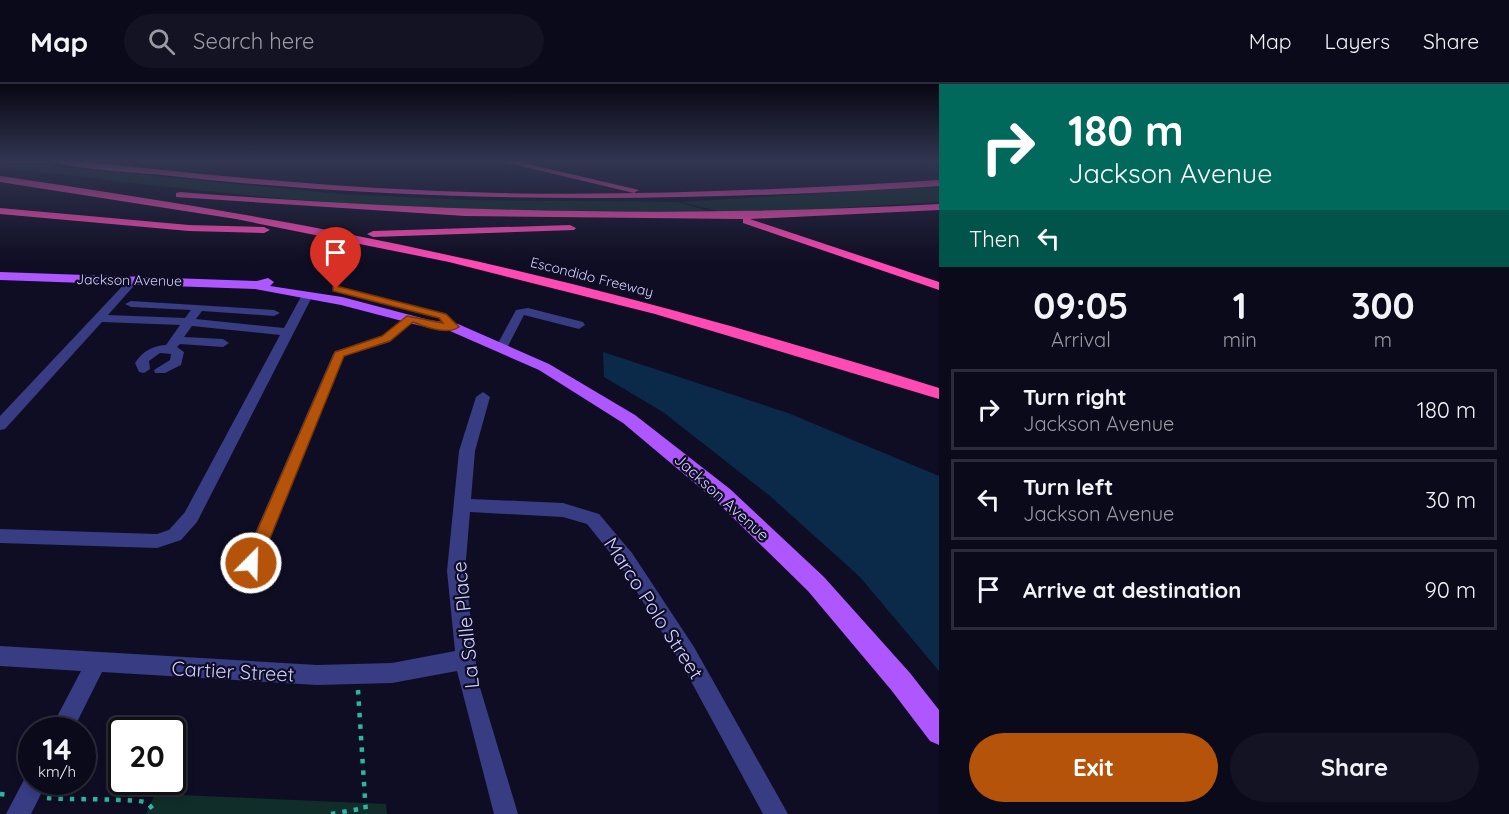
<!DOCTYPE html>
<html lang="en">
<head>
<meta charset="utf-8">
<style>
  body { margin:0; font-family:Quicksand,sans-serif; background:#141323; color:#f1f3f6; height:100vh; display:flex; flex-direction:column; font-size:22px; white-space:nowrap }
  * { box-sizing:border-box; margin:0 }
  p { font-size:20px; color:#9a9aa2 }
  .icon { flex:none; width:33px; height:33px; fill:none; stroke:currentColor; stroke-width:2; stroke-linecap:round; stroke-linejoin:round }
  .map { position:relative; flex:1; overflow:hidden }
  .sheet { display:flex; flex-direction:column; background:#0b0a1a; width:570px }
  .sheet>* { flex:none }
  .top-card { background:#00695c; color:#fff; overflow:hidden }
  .speed { position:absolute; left:18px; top:633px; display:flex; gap:12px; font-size:30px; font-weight:700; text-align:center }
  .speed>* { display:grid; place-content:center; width:78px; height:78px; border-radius:50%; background:#0b0a1a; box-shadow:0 3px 9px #0003,0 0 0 2px #2b2b39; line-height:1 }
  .speed small { font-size:15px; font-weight:400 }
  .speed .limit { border:3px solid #111; border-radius:9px; background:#fff; color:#111 }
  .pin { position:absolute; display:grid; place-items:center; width:51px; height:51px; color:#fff; margin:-62px -26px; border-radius:50% 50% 50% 0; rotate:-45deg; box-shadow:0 0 6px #0007 }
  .pin .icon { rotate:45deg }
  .me { position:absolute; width:66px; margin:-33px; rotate:23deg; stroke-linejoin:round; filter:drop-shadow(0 0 4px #0008) }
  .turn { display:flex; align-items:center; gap:21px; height:126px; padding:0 30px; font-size:27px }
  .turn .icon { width:78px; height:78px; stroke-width:2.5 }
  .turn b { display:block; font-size:42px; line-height:51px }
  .then { display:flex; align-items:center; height:57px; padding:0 30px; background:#0003; gap:12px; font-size:22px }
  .eta { display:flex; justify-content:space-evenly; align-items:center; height:102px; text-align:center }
  .eta b { font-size:36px; font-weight:700; line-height:42px }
  .action { display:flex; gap:12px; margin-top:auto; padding:12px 30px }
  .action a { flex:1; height:69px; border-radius:36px; background:#b45309; color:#fff; font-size:24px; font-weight:700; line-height:69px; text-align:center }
  .action a+a { background:#141323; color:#f1f3f6 }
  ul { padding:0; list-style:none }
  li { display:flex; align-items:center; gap:18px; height:81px; margin:0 12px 9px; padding:0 18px; border:3px solid #2b2b39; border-radius:0px }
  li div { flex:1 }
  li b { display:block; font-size:22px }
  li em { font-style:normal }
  header { display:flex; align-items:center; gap:36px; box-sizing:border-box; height:84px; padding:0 30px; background:#0b0a1a; border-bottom:2px solid #2b2b39 }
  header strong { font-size:28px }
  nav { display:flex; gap:33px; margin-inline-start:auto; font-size:21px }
  .search { width:420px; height:54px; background:#141323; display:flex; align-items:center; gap:15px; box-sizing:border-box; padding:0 21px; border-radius:33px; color:#9a9aa2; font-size:22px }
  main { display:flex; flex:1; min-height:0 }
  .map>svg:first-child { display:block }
  .green { fill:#102d29 }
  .water { fill:#0b2a49 }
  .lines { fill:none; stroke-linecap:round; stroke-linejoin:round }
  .stream { stroke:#0b2a49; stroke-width:2 }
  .path { stroke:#2bb79f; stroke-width:4.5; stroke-dasharray:4.5 7; stroke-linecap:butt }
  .minor { fill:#373c83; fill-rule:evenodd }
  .major { fill:#ae56ff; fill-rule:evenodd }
  .highway { fill:#ff4ab4; fill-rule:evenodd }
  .route { fill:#b45309; stroke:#753606; stroke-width:1.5 }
  .labels { text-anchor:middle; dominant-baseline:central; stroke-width:4.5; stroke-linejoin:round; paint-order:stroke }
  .far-street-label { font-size:14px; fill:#cfcfff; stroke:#0f0d23 }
  .street-label { font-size:16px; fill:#cfcfff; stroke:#0f0d23 }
  .near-street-label { font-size:20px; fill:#cfcfff; stroke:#0f0d23 }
</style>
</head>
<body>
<header>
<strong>Map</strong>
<div class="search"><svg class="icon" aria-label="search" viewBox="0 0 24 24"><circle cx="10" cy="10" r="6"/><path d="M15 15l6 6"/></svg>Search here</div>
<nav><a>Map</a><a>Layers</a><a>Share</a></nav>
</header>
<main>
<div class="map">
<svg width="939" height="730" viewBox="0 0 939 730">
  <rect width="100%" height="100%" fill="#0f0d23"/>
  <path class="green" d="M0,77L339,110L469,116L677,118L710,127C587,128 465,126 343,119C228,111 114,97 0,83Z
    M939,102V118L788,127H717L681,118Z
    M155,710L386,720L387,730H146Z"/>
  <path class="water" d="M603,268L788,329L939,392V587L860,493L770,412L663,328L604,293Z"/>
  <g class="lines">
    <path class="stream" d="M925,77L933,84"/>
    <path class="path" d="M358,606L366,730
      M0,710L8,711
      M47,714C63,716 140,714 147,719C150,721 154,727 156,730
      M331,730L365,724"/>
    <path class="minor" d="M135,192L140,195L108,231L185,234L191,226L131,223L125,220L131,217L274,226L280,229L274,232L202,227L196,235L284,244L303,209H311L313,211L197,438L181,456L157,464L0,459V445L157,450L169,446L185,428L280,251L192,242L184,253L223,255L229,259L223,263L180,260L177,263L184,268L181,281L165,289H155L154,286L170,276L171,270L160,269L149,277L150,285L144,289L139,288L135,279C143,267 152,262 166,261L180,241L102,238L5,345L0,346V332L131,193Z
      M528,224L583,238L585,241L579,245L524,231L506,266H498L496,263L516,226Z
      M411,231L417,234L415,236L390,258L344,272L257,485L251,487L245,485L242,479L333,270L335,267L382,252Z
      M483,308L490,313L475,367L471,415L563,419L599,430L632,469L694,563L788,730H763L680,577L620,481L587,440L563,433L470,428L465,487L478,597L518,730H494L457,587L392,599L317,601L102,588L73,646H50L81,587L0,582V562L317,581L392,579L455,567L447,487L459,367L476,313Z
      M32,688V698H47L31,730H6L27,690Z"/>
    <path class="major" d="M0,188L257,197L268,194L274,198L270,202L342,213L429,236L458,240L549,280L635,331L730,405L824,493L910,589L939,626V661L930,657L892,607L808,507L716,417L623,339L539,286L450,247L429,244L341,221L255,205L0,196Z"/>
    <path class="highway" d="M55,77H81C220,93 360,106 500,109C647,112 793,105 939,96V102C678,119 423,120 162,91C143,89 67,85 55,77Z
      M500,77H515L639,106L634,109Z
      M0,92C150,114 300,138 448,171C614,207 777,254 939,304V315L655,230L449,178L236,135L0,98Z
      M180,108C433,128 685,134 939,120V126L750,135L939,198V206L743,139V135L465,132L176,113V109Z
      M0,124L189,141L264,143L270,146L264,149L189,147L0,130Z
      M570,141L576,144L574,146L373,153L367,150L373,147Z"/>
  </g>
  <linearGradient id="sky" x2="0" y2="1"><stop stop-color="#080713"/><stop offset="0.43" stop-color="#313550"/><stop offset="1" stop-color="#313550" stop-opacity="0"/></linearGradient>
  <rect width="939" height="179" fill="url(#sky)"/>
  <path class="route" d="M336,202L446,230L459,243C448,251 425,243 413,238L390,257L344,272L260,479L257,485L251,487L246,485L243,479L335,268L382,252L407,232L443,239L439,234L333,207V203Z"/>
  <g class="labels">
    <g class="far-street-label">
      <text transform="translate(592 193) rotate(14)">Escondido Freeway</text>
      <text transform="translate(129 196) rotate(1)">Jackson Avenue</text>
    </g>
    <g class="street-label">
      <text transform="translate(722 413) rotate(42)">Jackson Avenue</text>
    </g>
    <g class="near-street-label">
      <text transform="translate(654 524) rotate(57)">Marco Polo Street</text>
      <text transform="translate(465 541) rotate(-96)">La Salle Place</text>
      <text transform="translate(233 587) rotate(3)">Cartier Street</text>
    </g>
  </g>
</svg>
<div class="speed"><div>14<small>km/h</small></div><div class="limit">20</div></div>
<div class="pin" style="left:336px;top:205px;background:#d93025"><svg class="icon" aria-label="arrive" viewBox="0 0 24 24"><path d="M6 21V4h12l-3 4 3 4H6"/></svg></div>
<svg class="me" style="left:251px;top:479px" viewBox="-20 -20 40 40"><circle r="17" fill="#b45309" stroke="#fff" stroke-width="3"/><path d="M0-11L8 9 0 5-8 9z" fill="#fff"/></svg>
</div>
<section class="sheet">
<div class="top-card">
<div class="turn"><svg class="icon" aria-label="right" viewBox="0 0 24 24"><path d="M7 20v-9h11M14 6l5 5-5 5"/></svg><div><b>180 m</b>Jackson Avenue</div></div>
<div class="then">Then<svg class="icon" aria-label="left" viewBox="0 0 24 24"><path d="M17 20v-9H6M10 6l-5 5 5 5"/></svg></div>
</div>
<div class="eta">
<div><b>09:05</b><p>Arrival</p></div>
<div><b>1</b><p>min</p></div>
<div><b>300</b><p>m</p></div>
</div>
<ul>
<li><svg class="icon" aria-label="right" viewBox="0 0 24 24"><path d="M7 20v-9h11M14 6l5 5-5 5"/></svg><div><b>Turn right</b><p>Jackson Avenue</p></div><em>180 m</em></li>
<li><svg class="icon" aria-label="left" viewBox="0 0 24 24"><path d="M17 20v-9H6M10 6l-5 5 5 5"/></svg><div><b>Turn left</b><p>Jackson Avenue</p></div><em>30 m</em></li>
<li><svg class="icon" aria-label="arrive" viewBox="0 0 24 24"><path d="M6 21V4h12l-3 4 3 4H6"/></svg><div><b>Arrive at destination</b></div><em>90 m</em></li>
</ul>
<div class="action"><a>Exit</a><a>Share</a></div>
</section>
</main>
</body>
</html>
